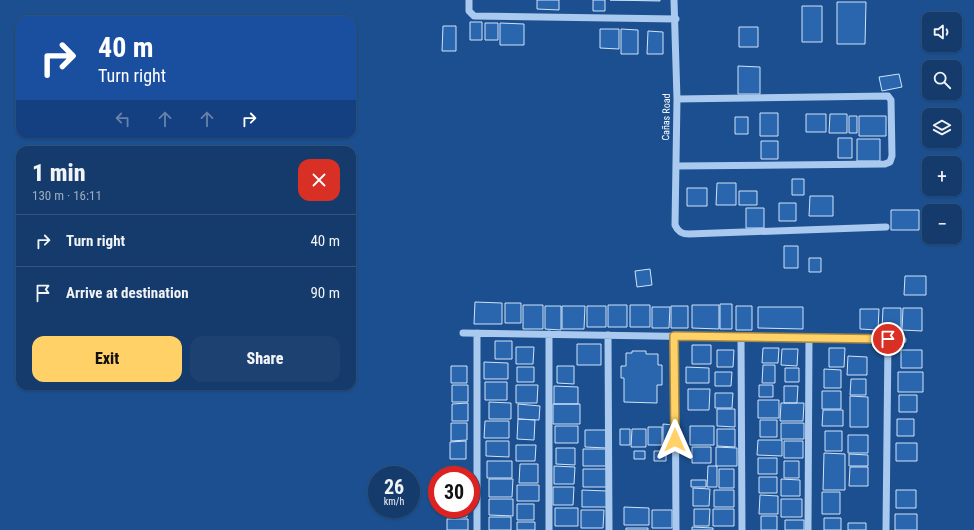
<!DOCTYPE html>
<html lang="en">
<head>
<meta charset="utf-8">
<style>
  body { margin:0; font-family:"Roboto Condensed",sans-serif; background:#1d4271; color:#f1f3f6; height:100vh; display:flex; flex-direction:column; font-size:15px; white-space:nowrap }
  * { box-sizing:border-box; margin:0 }
  p { font-size:13px; color:#9dadc1 }
  .icon { flex:none; width:22px; height:22px; fill:none; stroke:currentColor; stroke-width:2; stroke-linecap:round; stroke-linejoin:round }
  .map { position:relative; flex:1; overflow:hidden }
  .side { position:absolute; left:16px; top:146px; width:340px; height:244px; display:flex; flex-direction:column; background:#143b6b; border-radius:12px; box-shadow:0 1px 3px #0004,0 0 0 1px #33557e }
  .side>* { flex:none }
  .guide { position:absolute; left:16px; top:16px; width:340px; height:122px; border-radius:12px; box-shadow:0 1px 3px #0004,0 0 0 1px #33557e; background:#1a4fa0; color:#fff; overflow:hidden }
  .tools { position:absolute; left:922px; top:12px; display:grid; gap:8px }
  .tools a { display:grid; place-items:center; width:40px; height:40px; border-radius:8px; background:#143b6b; box-shadow:0 1px 3px #0004,0 0 0 1px #33557e; font-size:20px }
  .speed { position:absolute; left:368px; top:466px; display:flex; gap:8px; font-size:20px; font-weight:700; text-align:center }
  .speed>* { display:grid; place-content:center; width:52px; height:52px; border-radius:50%; background:#143b6b; box-shadow:0 1px 3px #0004,0 0 0 1px #33557e; line-height:1 }
  .speed small { font-size:10px; font-weight:400 }
  .speed .limit { border:6px solid #d22; background:#fff; color:#111 }
  .pin { position:absolute; display:grid; place-items:center; width:34px; height:34px; color:#fff; margin:-17px; border:2px solid #fff; border-radius:50%; box-shadow:0 1px 4px #0007 }
  .me { position:absolute; width:44px; margin:-22px; rotate:0deg; stroke-linejoin:round; filter:drop-shadow(0 0 3px #0008) }
  .turn { display:flex; align-items:center; gap:14px; height:84px; padding:0 16px; font-size:18px }
  .turn .icon { width:52px; height:52px; stroke-width:2.5 }
  .turn b { display:block; font-size:28px; line-height:34px }
  .lanes { display:flex; align-items:center; height:38px; padding:0 16px; background:#0003; justify-content:center; gap:20px; direction:ltr }
  .lanes .off { opacity:.35 }
  .round { display:grid; place-items:center; flex:none; width:42px; height:42px; border-radius:12px; background:#1d4271 }
  .head { display:flex; align-items:center; justify-content:space-between; height:68px; padding:0 16px }
  h1 { font-size:24px; font-weight:800; line-height:30px }
  .primary-button { display:flex; gap:8px; margin-top:auto; padding:8px 16px }
  .primary-button a { flex:1; height:46px; border-radius:12px; background:#ffd166; color:#111; font-size:16px; font-weight:800; line-height:46px; text-align:center }
  .primary-button a+a { background:#1d4271; color:#f1f3f6 }
  ul { padding:0; list-style:none }
  li { display:flex; align-items:center; gap:12px; height:52px; padding:0 16px; border-top:1px solid #33557e }
  li div { flex:1 }
  li b { display:block; font-size:15px }
  li em { font-style:normal }
  .map>svg:first-child { display:block }
  .building { fill:#2a66ad; stroke:#cfe3fa }
  .lines { fill:none; stroke-linecap:round; stroke-linejoin:round }
  .minor { stroke:#a9c9ee; stroke-width:7 }
  .route-casing { stroke:#a68842; stroke-width:10 }
  .route { stroke:#ffd166; stroke-width:7 }
  .labels { text-anchor:middle; dominant-baseline:central; stroke-width:4; stroke-linejoin:round; paint-order:stroke }
  .street-label { font-size:10px; fill:#fff; stroke:#1b4f8f }
</style>
</head>
<body>
<div class="map">
<svg width="974" height="530" viewBox="0 0 974 530">
  <rect width="100%" height="100%" fill="#1b4f8f"/>
  <path class="building" d="M537,0H559V10L537,9Z
    M593,0H605V11H593Z
    M610,0H660V1Z
    M837,2H866L865,44H837Z
    M802,6H822V42H802Z
    M470,22H482V40H470Z
    M485,23H498V40H485Z
    M500,23L524,24V45H500Z
    M443,26H456V51H442Z
    M739,27H758V47H739Z
    M600,29H619V49L600,48Z
    M621,29L638,30V54H621Z
    M648,31L663,32V54H647Z
    M738,66L760,67V94H738Z
    M899,74L902,87L882,91L879,77Z
    M760,113H778V136H760Z
    M806,114H826V132H806Z
    M830,114H847V133H829Z
    M849,116H857V133H849Z
    M859,116H886V136H859Z
    M735,117H748V134H735Z
    M838,138H852V158H838Z
    M857,139H880V161H857Z
    M761,141H778V159H761Z
    M792,179H804V195H792Z
    M717,183H736V205H716Z
    M687,188H707V206H687Z
    M739,191H757V205H739Z
    M810,196H833V216H809Z
    M779,203H796V221H779Z
    M746,208H764V228H746Z
    M891,210H919V230H891Z
    M784,246H798V268H784Z
    M809,258H821V272H809Z
    M650,269L652,285L637,287L635,271Z
    M905,276H926V295H904Z
    M475,302L502,303V324H474Z
    M505,303H521V323H505Z
    M720,304H732V329H720Z
    M523,305H543V329H523Z
    M608,305H627V327H608Z
    M630,305H650V327H630Z
    M692,305H719V329L692,328Z
    M545,306H561V330L545,329Z
    M562,306H585L584,329H562Z
    M587,306H606V327H587Z
    M671,306H688V328H671Z
    M736,306H752V330H736Z
    M652,307H670L669,328H652Z
    M758,307H803V329L758,328Z
    M883,308H901V330H882Z
    M903,308H922V331L902,330Z
    M860,309H879L878,330L860,329Z
    M495,341H512V359H495Z
    M577,344H601V365H577Z
    M692,345H711V364H692Z
    M516,347H534L533,364H516Z
    M763,348H779L778,363H762Z
    M829,348H845L844,367H829Z
    M782,349H798L797,366L781,365Z
    M717,350H734L733,367H717Z
    M901,350H922V368H901Z
    M632,351H646V354H658V365H662V385H657V403L624,402V378H621V366H626V353H632Z
    M848,356L867,357V375H847Z
    M484,362L508,363V379H484Z
    M763,365H775V383H762Z
    M451,366H467V383H451Z
    M557,366H574V384L557,383Z
    M517,367H534V382H517Z
    M686,367L709,368V383H686Z
    M785,368H799V382H785Z
    M824,369L841,370V388H824Z
    M715,372H732L731,386H715Z
    M898,372H923V392H898Z
    M851,379H866V395H850Z
    M485,382H507V400H485Z
    M452,385H468V402H452Z
    M516,385H538L537,403H516Z
    M759,385H773V397H759Z
    M554,386L578,387V404H554Z
    M784,386H798L797,403H784Z
    M688,389H710L709,410H688Z
    M822,391H841V409H822Z
    M715,393H733L732,408H715Z
    M899,395H917V412H899Z
    M850,396L868,397V427H850Z
    M758,400H779V418H758Z
    M489,402L511,403V419H489Z
    M468,403V421H452V404Z
    M781,403H804L803,421H780Z
    M518,404L540,406L539,420L518,419Z
    M553,404H580V424H553Z
    M717,409H735V427L717,426Z
    M823,410H843V426H822Z
    M518,419L535,420L534,440L517,439Z
    M897,419H914V436H897Z
    M760,420H777V437H760Z
    M485,421H509V438H484Z
    M451,423H467V440L451,441Z
    M781,423H804V439H781Z
    M663,424L674,425V446H663Z
    M555,426H578V443H555Z
    M690,426H714V445H690Z
    M648,427H662V445H648Z
    M620,429H630V445H620Z
    M632,429H646V447H631Z
    M717,429H735V447L717,446Z
    M585,430H607V448L585,447Z
    M825,431H842V451H825Z
    M848,435H868V453H848Z
    M758,440H782V456L757,455Z
    M466,441V459H450V442Z
    M486,441H509V457L486,456Z
    M784,441H803V458H784Z
    M896,443H917V461H896Z
    M516,445H536L535,461H516Z
    M692,447H711V463H692Z
    M716,447L737,448V466H716Z
    M556,448H575V465L556,464Z
    M583,449H606V466H583Z
    M634,451H645V459H634Z
    M654,451H666V461H654Z
    M824,453L845,454V490H823Z
    M849,454L868,455V466H849Z
    M758,458H777V474H758Z
    M487,461H512V478H487Z
    M784,461H799V478H784Z
    M520,464H538V483H519Z
    M554,466L575,467L574,484H554Z
    M708,466H717V487H707Z
    M850,467H868V486H849Z
    M583,469H609L608,487H583Z
    M719,469H734V488H719Z
    M759,477H777V493H759Z
    M489,479H513L512,497H489Z
    M781,479L800,480V496H781Z
    M691,480H706V487H691Z
    M517,485H539V501H517Z
    M553,487H574L573,505H553Z
    M693,488L710,489L709,506H693Z
    M582,490L607,491V507H582Z
    M714,490H734V507H714Z
    M896,490H916V508H896Z
    M822,492H840V514H822Z
    M760,495L778,496V514H759Z
    M489,499H513V516L489,515Z
    M781,499H802V517H781Z
    M517,504H534V520H517Z
    M624,507L649,508V525H624Z
    M555,508H578V526H555Z
    M447,509H467V517L447,518Z
    M694,509H710L709,526H694Z
    M713,509H734V526H713Z
    M581,510H604L603,528H581Z
    M652,510H672V528H652Z
    M895,514H917V530H895Z
    M761,516H777V530H761Z
    M489,517H511V530H489Z
    M824,518H841V530H824Z
    M447,519H468V530H447Z
    M785,520H804V530H785Z
    M517,522H535V530H517Z
    M848,523H866V530H848Z
    M692,527L713,528V530H692Z
    M626,528H648V530H626Z"/>
  <g class="lines">
    <path class="minor" d="M469,0V11L474,16L676,19
      M674,0L677,99L675,225C678,232 682,234 689,234L886,227
      M676,166L885,164L890,162L892,156L891,100L888,96L677,99
      M463,333L903,340
      M477,333V530
      M549,334V530
      M608,335L609,530
      M675,336L676,530
      M741,337L742,530
      M808,530L809,338
      M886,530L888,339"/>
  </g>
  <g class="lines">
    <defs>
      <path id="route" d="M675,440L674,336L888,339"/>
    </defs>
    <use href="#route" class="route-casing"/>
    <use href="#route" class="route"/>
  </g>
  <g class="labels">
    <g class="street-label">
      <text transform="translate(666 117) rotate(-89)">Cañas Road</text>
    </g>
  </g>
</svg>
<div class="tools">
<a><svg class="icon" aria-label="sound" viewBox="0 0 24 24"><path d="M4 9h4l5-4v14l-5-4H4zM17 9q2 3 0 6"/></svg></a>
<a><svg class="icon" aria-label="search" viewBox="0 0 24 24"><circle cx="10" cy="10" r="6"/><path d="M15 15l6 6"/></svg></a>
<a><svg class="icon" aria-label="layers" viewBox="0 0 24 24"><path d="M12 4l9 5-9 5-9-5zM3 14l9 5 9-5"/></svg></a>
<a>+</a>
<a>−</a>
</div>
<div class="speed"><div>26<small>km/h</small></div><div class="limit">30</div></div>
<div class="pin" style="left:888px;top:339px;background:#d93025"><svg class="icon" aria-label="arrive" viewBox="0 0 24 24"><path d="M6 21V4h12l-3 4 3 4H6"/></svg></div>
<svg class="me" style="left:675px;top:440px" viewBox="-20 -20 40 40"><path d="M0-17L14 15 0 8-14 15z" fill="#ffd166" stroke="#fff" stroke-width="4"/></svg>
<div class="guide">
<div class="turn"><svg class="icon" aria-label="right" viewBox="0 0 24 24"><path d="M7 20v-9h11M14 6l5 5-5 5"/></svg><div><b>40 m</b>Turn right</div></div>
<div class="lanes"><svg class="icon off" aria-label="left" viewBox="0 0 24 24"><path d="M17 20v-9H6M10 6l-5 5 5 5"/></svg><svg class="icon off" aria-label="ahead" viewBox="0 0 24 24"><path d="M12 20V5M6 11l6-6 6 6"/></svg><svg class="icon off" aria-label="ahead" viewBox="0 0 24 24"><path d="M12 20V5M6 11l6-6 6 6"/></svg><svg class="icon" aria-label="right" viewBox="0 0 24 24"><path d="M7 20v-9h11M14 6l5 5-5 5"/></svg></div>
</div>
<section class="side">
<div class="head"><div><h1>1 min</h1><p>130 m · 16:11</p></div><a class="round" style="background:#d93025;color:#fff"><svg class="icon" aria-label="close" viewBox="0 0 24 24"><path d="M6 6l12 12M18 6L6 18"/></svg></a></div>
<ul>
<li><svg class="icon" aria-label="right" viewBox="0 0 24 24"><path d="M7 20v-9h11M14 6l5 5-5 5"/></svg><div><b>Turn right</b></div><em>40 m</em></li>
<li><svg class="icon" aria-label="arrive" viewBox="0 0 24 24"><path d="M6 21V4h12l-3 4 3 4H6"/></svg><div><b>Arrive at destination</b></div><em>90 m</em></li>
</ul>
<div class="primary-button"><a>Exit</a><a>Share</a></div>
</section>
</div>
</body>
</html>
